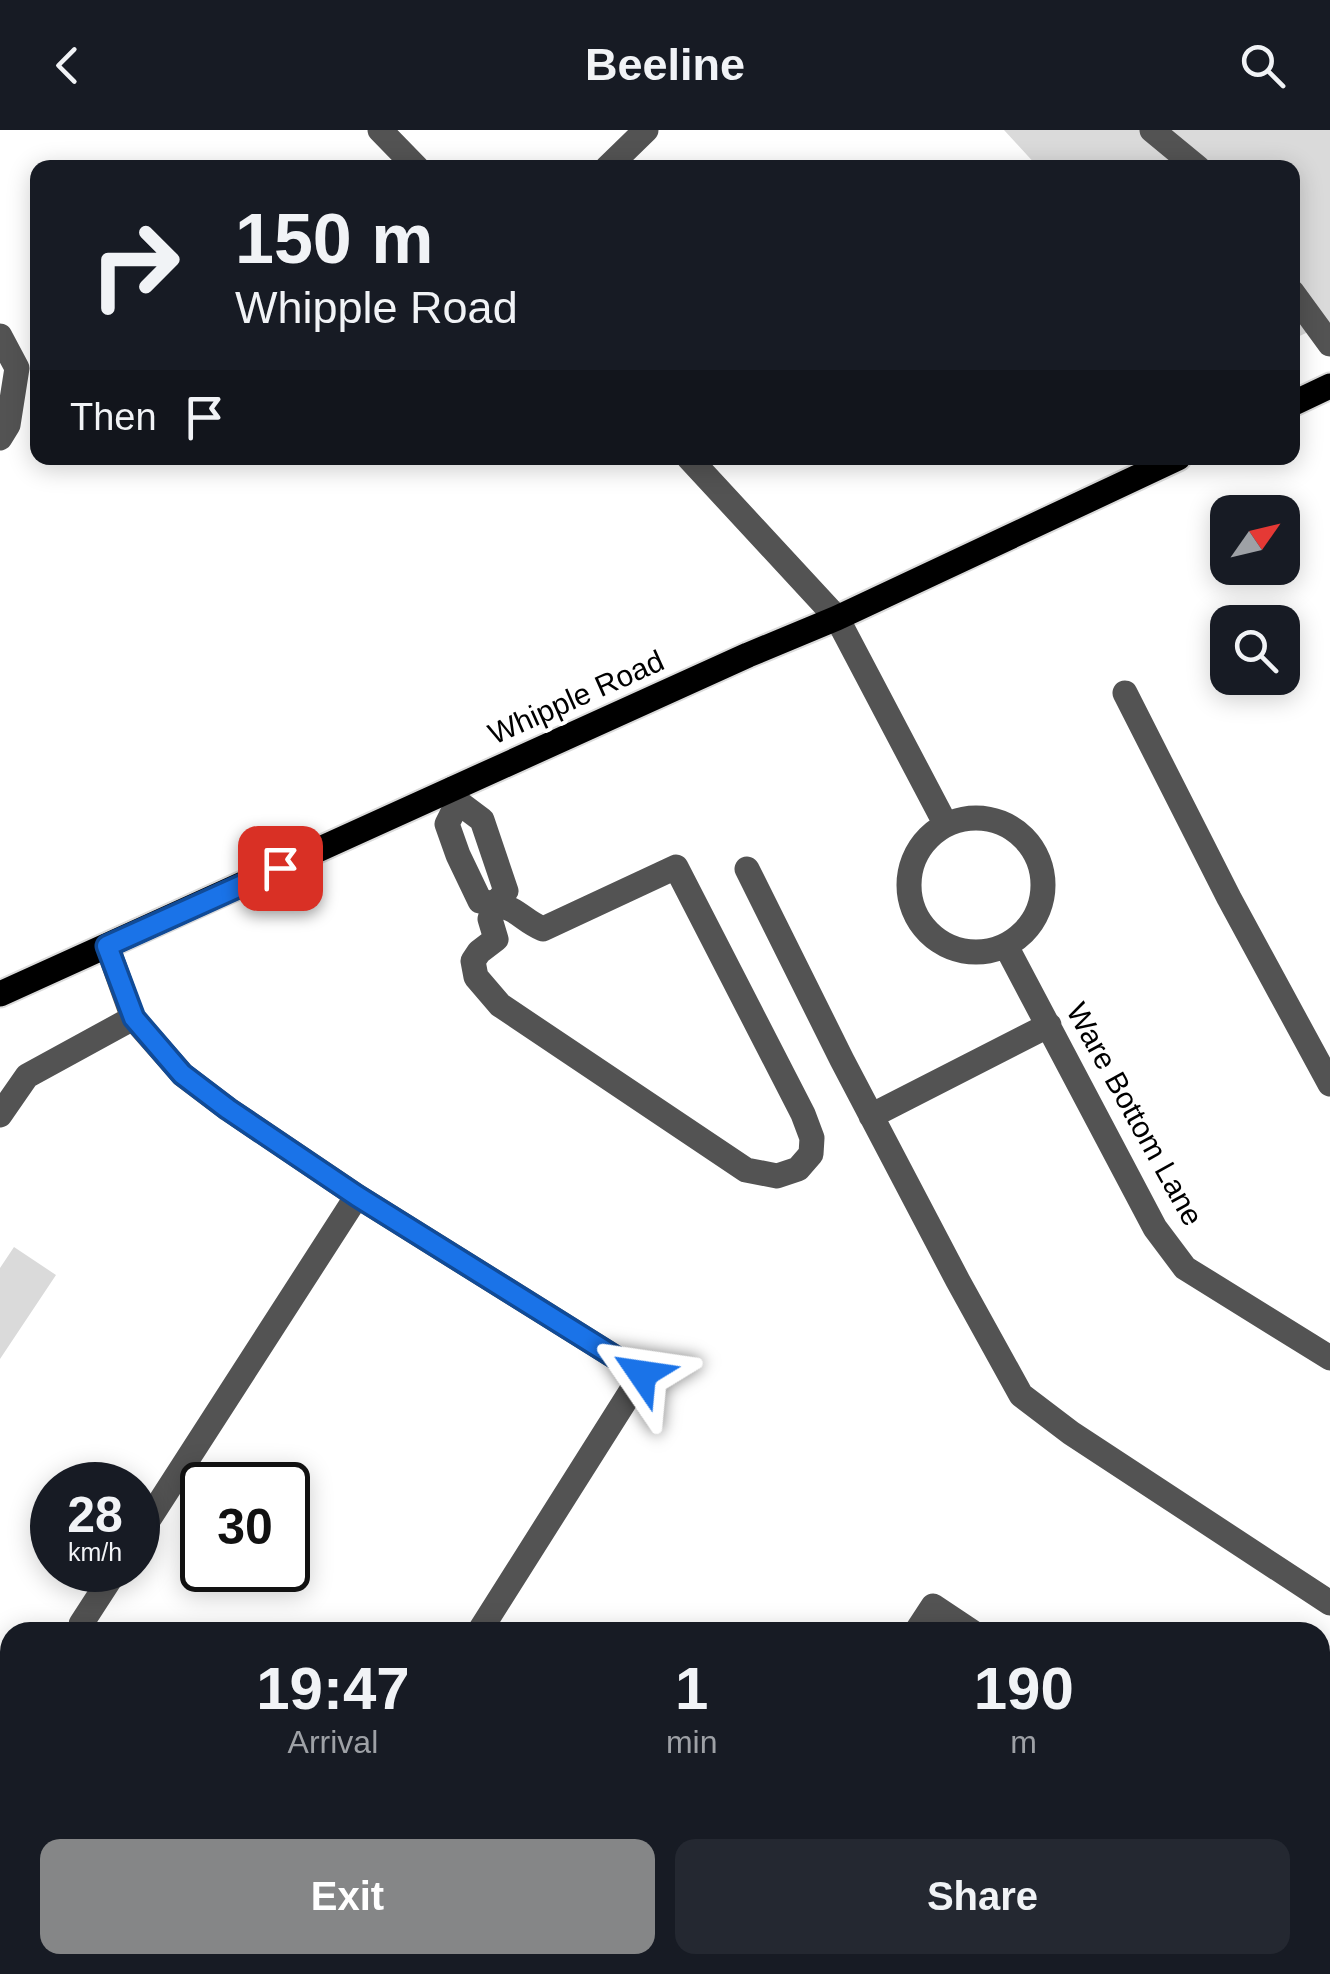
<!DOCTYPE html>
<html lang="en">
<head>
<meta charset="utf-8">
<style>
  body { margin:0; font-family:Arial,sans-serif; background:#242831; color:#f1f3f6; height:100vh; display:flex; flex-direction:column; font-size:38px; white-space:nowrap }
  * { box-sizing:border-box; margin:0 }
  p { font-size:32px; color:#9ea1a6 }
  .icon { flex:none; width:55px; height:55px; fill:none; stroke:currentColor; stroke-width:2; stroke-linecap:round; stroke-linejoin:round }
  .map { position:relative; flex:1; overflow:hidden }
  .drawer { position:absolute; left:0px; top:1492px; width:1330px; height:352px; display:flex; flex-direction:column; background:#171b24; border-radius:30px 30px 0 0; box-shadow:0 5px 25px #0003 }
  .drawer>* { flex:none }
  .guide { position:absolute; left:30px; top:30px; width:1270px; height:305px; border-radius:20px; box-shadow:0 5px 25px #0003; background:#171b24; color:#f1f3f6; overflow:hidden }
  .needle { width:65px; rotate:56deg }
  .buttons { position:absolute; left:1210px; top:365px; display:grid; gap:20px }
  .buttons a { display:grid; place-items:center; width:90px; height:90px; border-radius:20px; background:#171b24; box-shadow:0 5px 25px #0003; font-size:50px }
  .speed { position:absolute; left:30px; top:1332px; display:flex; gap:20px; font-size:50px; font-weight:700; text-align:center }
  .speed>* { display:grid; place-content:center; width:130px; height:130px; border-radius:50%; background:#171b24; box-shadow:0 5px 25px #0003; line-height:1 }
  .speed small { font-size:25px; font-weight:400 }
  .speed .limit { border:5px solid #111; border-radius:15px; background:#fff; color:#111 }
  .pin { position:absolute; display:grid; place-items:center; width:85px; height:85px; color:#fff; margin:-42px; border-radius:20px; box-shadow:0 5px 15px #0006 }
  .me { position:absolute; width:110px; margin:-55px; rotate:302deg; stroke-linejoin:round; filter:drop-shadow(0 0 8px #0008) }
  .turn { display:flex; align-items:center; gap:35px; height:210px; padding:0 40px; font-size:45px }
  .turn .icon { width:130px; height:130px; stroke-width:2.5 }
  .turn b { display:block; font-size:70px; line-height:85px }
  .then { display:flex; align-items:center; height:95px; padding:0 40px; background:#0003; gap:20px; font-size:38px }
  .eta { display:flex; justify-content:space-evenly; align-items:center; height:170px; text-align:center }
  .eta b { font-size:60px; font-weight:800; line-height:70px }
  .cta { display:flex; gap:20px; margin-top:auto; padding:20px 40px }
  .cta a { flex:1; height:115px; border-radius:20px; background:#858687; color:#fff; font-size:40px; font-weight:800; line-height:115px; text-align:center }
  .cta a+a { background:#242831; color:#f1f3f6 }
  header { display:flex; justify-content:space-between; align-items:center; height:130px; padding:0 40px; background:#171b24; font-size:45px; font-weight:800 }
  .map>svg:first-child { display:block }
  .green { fill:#dadada }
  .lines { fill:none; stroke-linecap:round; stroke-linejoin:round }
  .major-casing { stroke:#dbdbdb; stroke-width:29 }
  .minor { stroke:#535353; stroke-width:25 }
  .major { stroke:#000; stroke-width:25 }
  .route-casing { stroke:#114b97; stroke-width:25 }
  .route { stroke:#1a73e8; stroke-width:18 }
  .labels { text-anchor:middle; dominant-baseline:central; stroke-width:8; stroke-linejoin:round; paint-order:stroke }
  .street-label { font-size:30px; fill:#000; stroke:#fff }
</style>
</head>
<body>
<header><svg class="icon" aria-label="back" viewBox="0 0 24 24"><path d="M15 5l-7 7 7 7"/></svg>Beeline<svg class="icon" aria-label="search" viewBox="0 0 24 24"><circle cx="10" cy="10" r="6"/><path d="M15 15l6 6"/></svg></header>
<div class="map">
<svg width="1330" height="1844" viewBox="0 0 1330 1844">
  <rect width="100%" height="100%" fill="#fff"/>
  <path class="green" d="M1004,0H1330V192L1293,209L1292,38L1038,37Z
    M14,1117L56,1145L0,1229V1138Z
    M0,1740L10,1747V1835H140L153,1844H0Z"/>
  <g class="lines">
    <defs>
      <path id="major" d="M1292,274L1330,256
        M0,864L748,525L837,488L1178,328"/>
    </defs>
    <use href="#major" class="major-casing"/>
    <path class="minor" d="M380,0L417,38
      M1152,0L1198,38
      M607,38L646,0
      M1292,162L1330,214
      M0,206L17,238L8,295L0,308
      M689,328L837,488L946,695
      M1125,563L1229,768L1330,954
      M453,659L458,672L482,690L506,761L495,774L480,771L458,725L447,694L458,672
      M909 755a67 67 0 1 1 134 0a67 67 0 1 1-134 0Z
      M676,737L803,984L812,1008L811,1024L798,1039L777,1046L746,1040L500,875L476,847L473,831L479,822L496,809L490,789L495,774C519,779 522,790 543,799Z
      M747,739L842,930L958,1151L1021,1265L1071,1303L1330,1473
      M1006,816L1155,1098L1185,1138L1330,1228
      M133,888L183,945L228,979L357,1066L642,1244L479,1502
      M0,985L27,946L133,888L107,816
      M871,986L1049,895
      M138,1406L357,1066
      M81,1494L116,1440
      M916,1502L933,1476L972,1502
      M1320,1738L1330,1745
      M696,1844L702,1835
      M1171,1844L1177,1835"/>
    <use href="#major" class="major"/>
  </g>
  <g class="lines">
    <defs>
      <path id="route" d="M280,738L107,816L134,888L182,944L228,979L357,1066L642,1244"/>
    </defs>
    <use href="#route" class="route-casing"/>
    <use href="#route" class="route"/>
  </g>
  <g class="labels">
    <g class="street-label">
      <text transform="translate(576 567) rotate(-24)">Whipple Road</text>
      <text transform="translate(1135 984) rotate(61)">Ware Bottom Lane</text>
    </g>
  </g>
</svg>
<div class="buttons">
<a><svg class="needle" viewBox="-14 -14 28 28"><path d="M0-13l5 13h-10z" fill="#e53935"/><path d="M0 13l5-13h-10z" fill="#9ea1a6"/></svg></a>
<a><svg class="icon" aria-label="search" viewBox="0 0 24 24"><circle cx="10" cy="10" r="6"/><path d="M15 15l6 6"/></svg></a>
</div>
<div class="speed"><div>28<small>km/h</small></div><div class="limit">30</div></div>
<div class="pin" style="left:280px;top:738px;background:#d93025"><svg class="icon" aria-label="arrive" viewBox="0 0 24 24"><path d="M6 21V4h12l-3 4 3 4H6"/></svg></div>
<svg class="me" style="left:642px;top:1244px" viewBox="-20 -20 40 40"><path d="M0-17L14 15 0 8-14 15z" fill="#1a73e8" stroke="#fff" stroke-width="4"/></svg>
<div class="guide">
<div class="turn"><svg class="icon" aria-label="right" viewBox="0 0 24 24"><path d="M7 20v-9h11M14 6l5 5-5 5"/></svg><div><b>150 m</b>Whipple Road</div></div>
<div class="then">Then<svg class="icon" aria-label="arrive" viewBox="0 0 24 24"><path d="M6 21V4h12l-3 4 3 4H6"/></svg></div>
</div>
<section class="drawer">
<div class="eta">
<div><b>19:47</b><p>Arrival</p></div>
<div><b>1</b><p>min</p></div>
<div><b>190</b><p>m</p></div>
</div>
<div class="cta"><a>Exit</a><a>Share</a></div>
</section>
</div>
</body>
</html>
